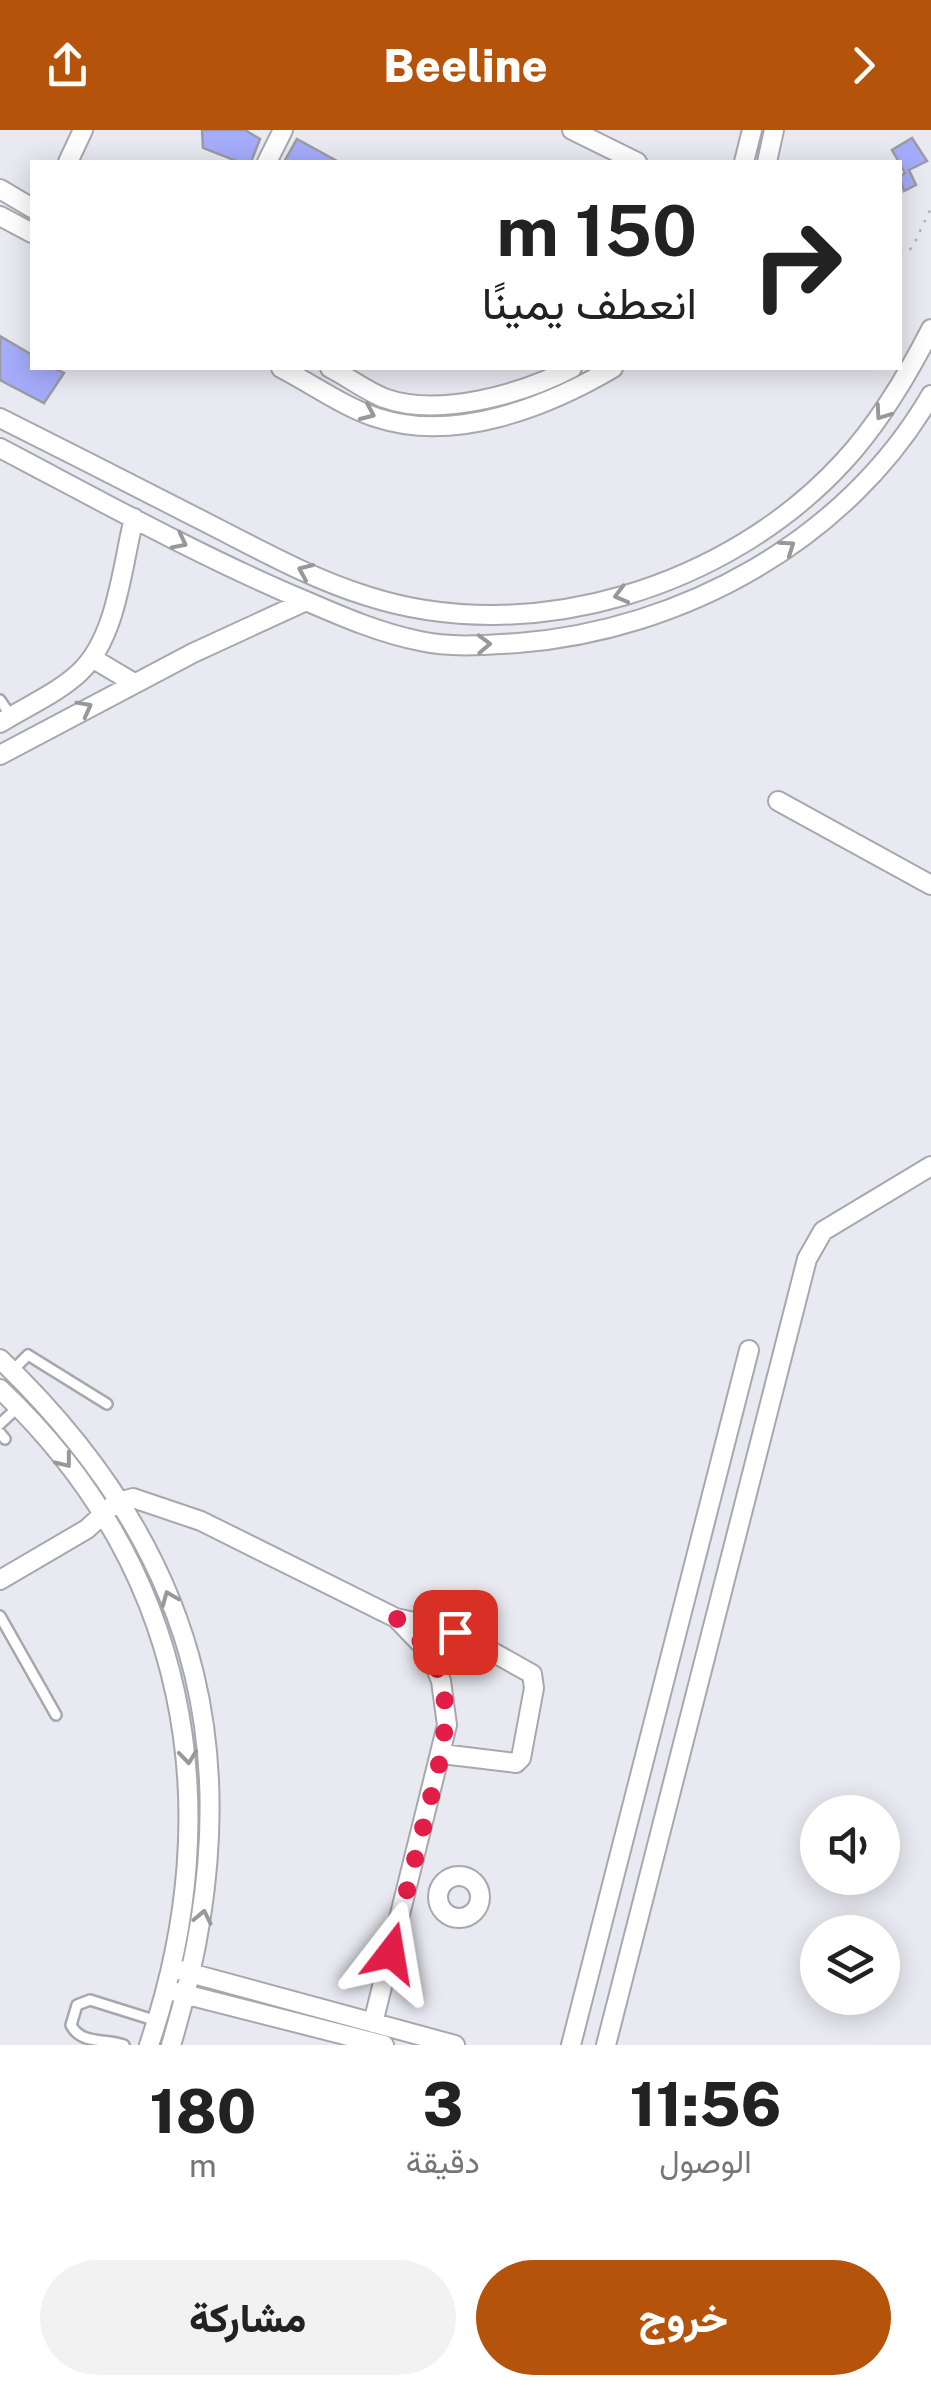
<!DOCTYPE html>
<html lang="ar">
<head>
<meta charset="utf-8">
<style>
  body { margin:0; font-family:"Public Sans",Vazirmatn,sans-serif; background:#f2f2f2; color:#222; direction:rtl; height:100vh; display:flex; flex-direction:column; font-size:38px; white-space:nowrap }
  * { box-sizing:border-box; margin:0 }
  p { font-size:32px; color:#767676 }
  .icon { flex:none; width:55px; height:55px; fill:none; stroke:currentColor; stroke-width:2; stroke-linecap:round; stroke-linejoin:round }
  .map { position:relative; height:1915px; overflow:hidden; direction:ltr }
  .drawer { display:flex; flex-direction:column; background:#fff; flex:1 }
  .drawer>* { flex:none }
  .hud { position:absolute; left:30px; top:30px; width:872px; height:210px; border-radius:0px; box-shadow:0 5px 25px #0003; direction:rtl; background:#fff; color:#222; overflow:hidden }
  .fabs { position:absolute; left:800px; top:1665px; display:grid; gap:20px }
  .fabs a { display:grid; place-items:center; width:100px; height:100px; border-radius:50%; background:#fff; box-shadow:0 5px 25px #0003; font-size:50px }
  .pin { position:absolute; display:grid; place-items:center; width:85px; height:85px; color:#fff; margin:-42px; border-radius:20px; box-shadow:0 5px 15px #0006 }
  .me { position:absolute; width:110px; margin:-55px; rotate:14deg; stroke-linejoin:round; filter:drop-shadow(0 0 8px #0008) }
  .turn { display:flex; align-items:center; gap:35px; height:210px; padding:0 40px; font-size:45px }
  .turn .icon { width:130px; height:130px; stroke-width:2.5 }
  .turn b { display:block; font-size:70px; line-height:85px }
  .eta { display:flex; justify-content:space-evenly; align-items:center; height:170px; text-align:center }
  .eta b { font-size:60px; font-weight:800; line-height:70px }
  .button { display:flex; gap:20px; margin-top:auto; padding:20px 40px }
  .button a { flex:1; height:115px; border-radius:60px; background:#b45309; color:#fff; font-size:40px; font-weight:800; line-height:115px; text-align:center }
  .button a+a { background:#f2f2f2; color:#222 }
  header { display:flex; justify-content:space-between; align-items:center; height:130px; padding:0 40px; background:#b45309; color:#fff; font-size:45px; font-weight:800 }
  .map>svg:first-child { display:block }
  .building { fill:#a5acfb; stroke:#9b9ca3; stroke-width:2.5 }
  .lines { fill:none; stroke-linecap:round; stroke-linejoin:round }
  .lane-casing { stroke:#a7a8af; stroke-width:14 }
  .street-casing { stroke:#a7a8af; stroke-width:22 }
  .path { stroke:#afafb5; stroke-width:2.5; stroke-dasharray:2.5 8; stroke-linecap:butt }
  .lane { stroke:#fff; stroke-width:9 }
  .street { stroke:#fff; stroke-width:18 }
  .oneway { stroke:#989899 }
  .route { stroke:#e11d48; stroke-width:18; stroke-dasharray:0 32.4 }
</style>
</head>
<body>
<header><svg class="icon" aria-label="forward" viewBox="0 0 24 24"><path d="M9 5l7 7-7 7"/></svg>Beeline<svg class="icon" aria-label="share" viewBox="0 0 24 24"><path d="M12 15V3M7 8l5-5 5 5M5 13v7h14v-7"/></svg></header>
<div class="map">
<svg width="931" height="1915" viewBox="0 0 931 1915">
  <rect width="100%" height="100%" fill="#e9eaf1"/>
  <path class="building" d="M202,0H245L260,9L251,32H239L203,18Z
    M912,8L927,31L909,40L916,55L904,61L900,47L905,43L892,20Z
    M297,9L339,32H284Z
    M0,206L32,225V238H54L64,243L44,273L0,250Z"/>
  <g class="lines">
    <defs>
      <path id="lane" d="M0,570L11,586
        M12,1241L28,1225L107,1274
        M0,1294L17,1278
        M0,1303L5,1309
        M0,1486L56,1585
        M124,1915C105,1908 81,1915 71,1895L77,1875L90,1870L157,1891"/>
      <path id="street" d="M572,0L637,32
        M68,32L83,0
        M267,32L283,0
        M744,32L752,0
        M767,32L774,0
        M0,59L32,78
        M0,86L32,103
        M281,238C312,254 345,278 378,288C455,313 547,277 613,238
        M330,238C348,247 366,261 384,268C439,288 522,264 572,238
        M0,288C70,323 139,358 209,394C260,420 312,449 367,466C531,519 729,457 844,331C880,292 907,246 931,199
        M0,318C101,371 201,427 306,471C343,487 380,503 420,511C451,518 486,515 518,513C683,500 847,410 931,265
        M92,528L134,553
        M0,593C25,577 58,563 80,542C117,507 122,436 134,388
        M0,625L193,523L306,471
        M778,671L931,755
        M0,1229C207,1427 254,1644 171,1915
        M0,1259C187,1436 231,1675 149,1915
        M0,1450L87,1399L115,1373L133,1368L201,1391L396,1488L430,1523L441,1551L447,1595L373,1893
        M396,1488L455,1501L532,1544L534,1558L521,1628L516,1633L442,1624
        M438 1767a21 21 0 1 1 42 0a21 21 0 1 1-42 0Z
        M179,1840L455,1915
        M176,1862L384,1915
        M571,1915L749,1220
        M606,1915L807,1129L823,1101L931,1036"/>
    </defs>
    <use href="#lane" class="lane-casing"/>
    <use href="#street" class="street-casing"/>
    <path class="path" d="M900,124L912,118L931,78"/>
    <use href="#lane" class="lane"/>
    <use href="#street" class="street"/>
  </g>
  <defs><path id="oneway-chevron" d="M-2-3.5L2.5 0L-2 3.5" fill="none" stroke-width="1.6" stroke-linecap="round" stroke-linejoin="round" transform="scale(2.5)"/></defs>
  <g class="oneway">
    <use href="#oneway-chevron" transform="translate(368 283) rotate(24)"/>
    <use href="#oneway-chevron" transform="translate(882 283) rotate(125)"/>
    <use href="#oneway-chevron" transform="translate(180 412) rotate(27)"/>
    <use href="#oneway-chevron" transform="translate(788 417) rotate(-35)"/>
    <use href="#oneway-chevron" transform="translate(305 441) rotate(-156)"/>
    <use href="#oneway-chevron" transform="translate(621 465) rotate(165)"/>
    <use href="#oneway-chevron" transform="translate(484 514) rotate(-2)"/>
    <use href="#oneway-chevron" transform="translate(85 578) rotate(-28)"/>
    <use href="#oneway-chevron" transform="translate(65 1331) rotate(52)"/>
    <use href="#oneway-chevron" transform="translate(169 1468) rotate(-112)"/>
    <use href="#oneway-chevron" transform="translate(188 1627) rotate(84)"/>
    <use href="#oneway-chevron" transform="translate(203 1787) rotate(-78)"/>
  </g>
  <g class="lines">
    <path class="route" d="M391,1823C402,1780 413,1737 424,1694C443,1619 471,1544 396,1488L421,1490L455,1502"/>
  </g>
</svg>
<div class="fabs">
<a><svg class="icon" aria-label="sound" viewBox="0 0 24 24"><path d="M4 9h4l5-4v14l-5-4H4zM17 9q2 3 0 6"/></svg></a>
<a><svg class="icon" aria-label="layers" viewBox="0 0 24 24"><path d="M12 4l9 5-9 5-9-5zM3 14l9 5 9-5"/></svg></a>
</div>
<div class="pin" style="left:455px;top:1502px;background:#d93025"><svg class="icon" aria-label="arrive" viewBox="0 0 24 24"><path d="M6 21V4h12l-3 4 3 4H6"/></svg></div>
<svg class="me" style="left:391px;top:1823px" viewBox="-20 -20 40 40"><path d="M0-17L14 15 0 8-14 15z" fill="#e11d48" stroke="#fff" stroke-width="4"/></svg>
<div class="hud">
<div class="turn"><svg class="icon" aria-label="right" viewBox="0 0 24 24"><path d="M7 20v-9h11M14 6l5 5-5 5"/></svg><div><b>150 m</b>انعطف يمينًا</div></div>
</div>
</div>
<section class="drawer">
<div class="eta">
<div><b>11:56</b><p>الوصول</p></div>
<div><b>3</b><p>دقيقة</p></div>
<div><b>180</b><p>m</p></div>
</div>
<div class="button"><a>خروج</a><a>مشاركة</a></div>
</section>
</body>
</html>
